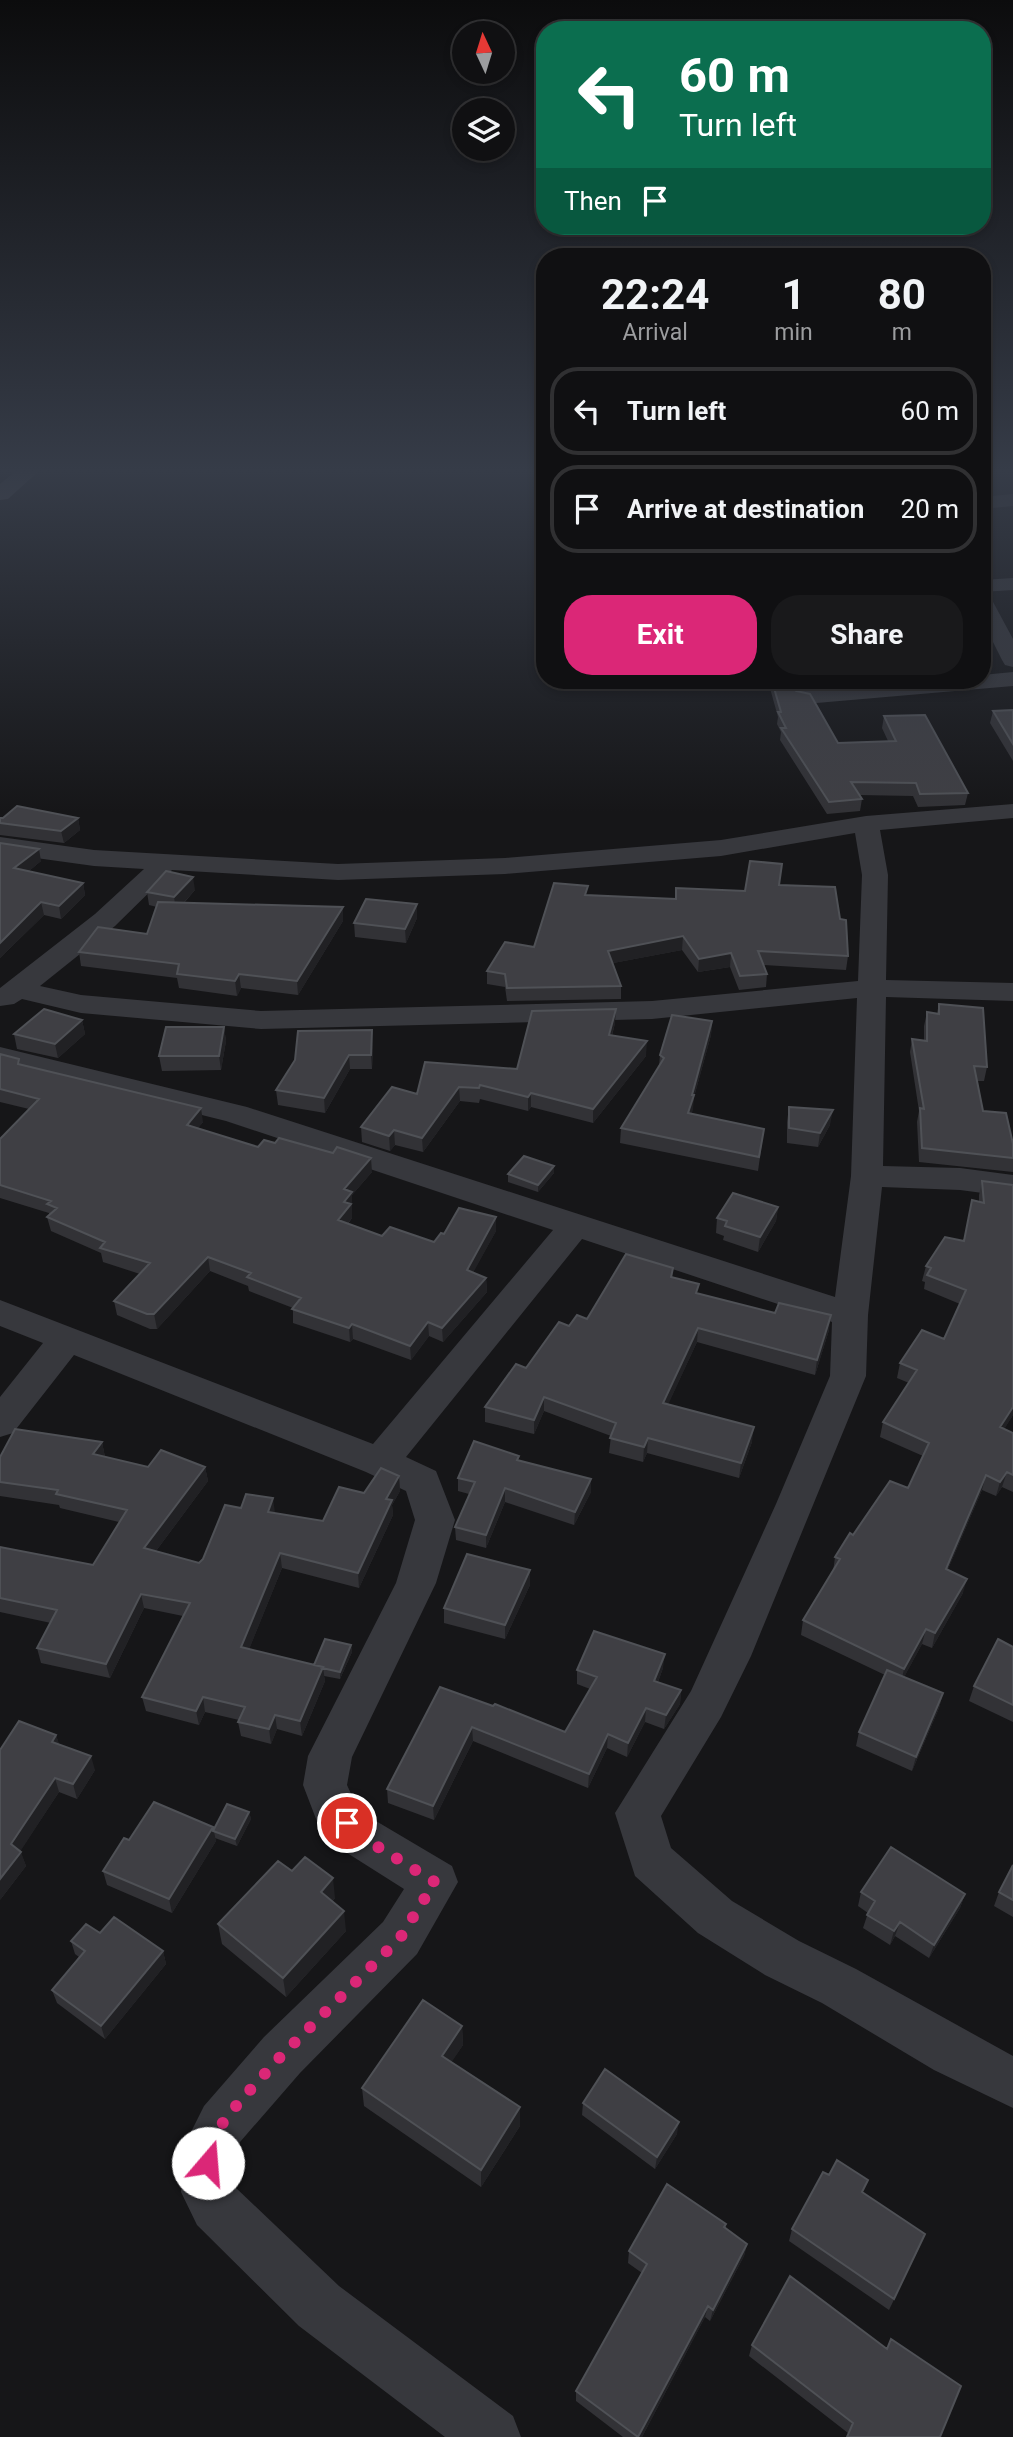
<!DOCTYPE html>
<html lang="en">
<head>
<meta charset="utf-8">
<style>
  body { margin:0; font-family:Roboto,sans-serif; background:#19191b; color:#f1f3f6; height:100vh; display:flex; flex-direction:column; font-size:26px; white-space:nowrap }
  * { box-sizing:border-box; margin:0 }
  p { font-size:23px; color:#9c9d9f }
  .icon { flex:none; width:38px; height:38px; fill:none; stroke:currentColor; stroke-width:2; stroke-linecap:round; stroke-linejoin:round }
  .map { position:relative; flex:1; overflow:hidden }
  .panel { position:absolute; left:536px; top:248px; width:455px; height:441px; display:flex; flex-direction:column; background:#101012; border-radius:28px; box-shadow:0 4px 10px #0003,0 0 0 2px #303032 }
  .panel>* { flex:none }
  .top-card { position:absolute; left:536px; top:21px; width:455px; height:214px; border-radius:28px; box-shadow:0 4px 10px #0003,0 0 0 2px #303032; background:#0b6e4f; color:#fff; overflow:hidden }
  .needle { width:46px; rotate:356deg }
  .controls { position:absolute; left:452px; top:21px; display:grid; gap:14px }
  .controls a { display:grid; place-items:center; width:63px; height:63px; border-radius:50%; background:#101012; box-shadow:0 4px 10px #0003,0 0 0 2px #303032; font-size:35px }
  .pin { position:absolute; display:grid; place-items:center; width:60px; height:60px; color:#fff; margin:-30px; border:4px solid #fff; border-radius:50%; box-shadow:0 2px 7px #0007 }
  .me { position:absolute; width:77px; margin:-38px; rotate:18deg; stroke-linejoin:round; filter:drop-shadow(0 0 5px #0008) }
  .turn { display:flex; align-items:center; gap:24px; height:147px; padding:0 28px; font-size:32px }
  .turn .icon { width:91px; height:91px; stroke-width:2.5 }
  .turn b { display:block; font-size:49px; line-height:60px }
  .then { display:flex; align-items:center; height:66px; padding:0 28px; background:#0003; gap:14px; font-size:26px }
  .eta { display:flex; justify-content:space-evenly; align-items:center; height:119px; text-align:center }
  .eta b { font-size:42px; font-weight:700; line-height:49px }
  .primary-button { display:flex; gap:14px; margin-top:auto; padding:14px 28px }
  .primary-button a { flex:1; height:80px; border-radius:28px; background:#db2777; color:#fff; font-size:28px; font-weight:700; line-height:80px; text-align:center }
  .primary-button a+a { background:#19191b; color:#f1f3f6 }
  ul { padding:0; list-style:none }
  li { display:flex; align-items:center; gap:21px; height:88px; margin:0 14px 10px; padding:0 14px; border:4px solid #303032; border-radius:28px }
  li div { flex:1 }
  li b { display:block; font-size:26px }
  li em { font-style:normal }
  .map>svg:first-child { display:block }
  .lines { fill:none; stroke-linecap:round; stroke-linejoin:round }
  .street { fill:#37383d; fill-rule:evenodd }
  .primary { fill:#53555c; fill-rule:evenodd }
  .wall { fill:#323236 }
  .shaded-wall { fill:#212124 }
  .building { fill:#3f3f44; stroke:#4f5156; stroke-width:2 }
  .route { stroke:#db2777; stroke-width:12; stroke-dasharray:0 21.6 }
</style>
</head>
<body>
<div class="map">
<svg width="1013" height="2437" viewBox="0 0 1013 2437">
  <rect width="100%" height="100%" fill="#161618"/>
  <g class="lines">
    <path class="street" d="M1013,494V506L982,509V497Z
      M1013,578V590L982,592V580Z
      M982,594L989,596L992,600L1013,639V667L1005,665L1002,660L982,620Z
      M1013,672V686L805,704L797,702L794,697L797,692L805,690L915,681H982V675Z
      M1013,804V818L880,830L888,875L886,980L1013,983V1001L886,997L883,1166L960,1168L1013,1175V1197L960,1190L882,1187L868,1315L866,1376L751,1656L721,1717L661,1816L671,1848L732,1901L799,1941L856,1969L1013,2056V2108L934,2070L822,2003L765,1975L698,1933L635,1876L615,1813L691,1691L776,1504L830,1376L832,1322L582,1239L406,1457L436,1471L455,1520L436,1583L352,1757L347,1785L352,1796L376,1821L452,1866L458,1882L417,1954L300,2073L240,2142L234,2163L235,2187L339,2286L513,2416L521,2437H445L299,2326L197,2225L181,2192L182,2163L186,2142L204,2106L264,2037L383,1922L404,1889L344,1851L318,1824L303,1785L308,1756L396,1583L415,1520L406,1491L366,1472L74,1355L13,1433L0,1437V1397L43,1343L0,1326V1300L373,1444L553,1230L226,1121L0,1065V1047L247,1107L835,1297L851,1176L857,998L652,1019L261,1029L81,1013L22,999L14,1004L0,1006V988L95,914L144,869L94,866L0,853V837L94,850L338,864L505,858L721,840L866,816ZM855,833L862,875L858,981L652,1001L261,1011L81,995L40,986L115,926L172,870L338,880L505,874L721,856Z"/>
    <path class="primary" d="M17,470H40L8,499L0,500V484Z"/>
  </g>
  <path class="wall" d="M768,681H853V683L800,686L799,689L796,691L838,743L888,741L882,728L884,716L968,793L965,805L918,807L913,796L859,795L862,799L860,811L827,814L780,740L781,732L777,724L778,717Z
    M1013,710V761L990,723L993,711Z
    M0,818H78L80,830L64,843L0,835Z
    M0,843L41,861L29,871L83,883L85,895L61,919L44,915L0,958Z
    M779,885L840,919L848,956L846,970L764,965L767,974L766,987L739,990L730,967L698,972L682,950L613,963L621,986V999L507,1001L505,987L487,984V971L534,947L587,896L675,899L745,891Z
    M195,890L184,903L343,907V921L298,995L241,988L237,996L179,988L177,978L81,966L79,952L147,934L157,907L149,905L147,892Z
    M417,918L406,943L355,937L354,923Z
    M939,1004L987,1067L984,1081H977L983,1111L1013,1144V1172L919,1162L917,1122L919,1111L910,1052L912,1039L924,1040V1026L927,1012L937,1013Z
    M82,1020L85,1034L58,1058L17,1049L14,1034Z
    M712,1021L711,1035L694,1097L691,1114L764,1129L758,1171L620,1143L621,1128L659,1066L660,1055Z
    M615,1023L612,1036L646,1056L593,1123L531,1107L528,1111L480,1099L479,1103L460,1101L423,1152L395,1145L390,1151L362,1142L361,1127L417,1094L517,1069Z
    M224,1027L226,1041L221,1070L162,1071L159,1056Z
    M373,1044L372,1069H350L325,1113L278,1105L276,1090L295,1060Z
    M0,1054L19,1059L20,1064L203,1122L197,1129L258,1147L372,1172L352,1195V1218L348,1224L382,1236L434,1242L444,1234L496,1217V1231L473,1272L486,1278L487,1292L443,1342L429,1336L411,1360L353,1339L350,1342L293,1323V1308L249,1291L248,1286L210,1271L157,1329H150L117,1315L114,1301L140,1274L103,1262L101,1253L51,1231L47,1217L49,1215V1213L0,1198V1139L29,1109L0,1102Z
    M789,1107L830,1125L818,1147L787,1143V1122Z
    M554,1166V1173L538,1192L508,1182V1174Z
    M982,1181L1013,1185V1415L1004,1429L1013,1433V1492L1002,1487L996,1496L982,1490L948,1569L963,1593L932,1648L922,1644L904,1677L943,1693L939,1708L912,1771L856,1746L859,1732L885,1675L801,1635L803,1620L833,1572L835,1557L853,1535L908,1488L923,1456L880,1437L883,1422L909,1383L897,1378L900,1363L944,1339L960,1304L924,1289L925,1282L922,1281L926,1266L963,1241L979,1202V1195Z
    M778,1207L776,1221L758,1252L723,1240L724,1236L716,1233L717,1218Z
    M673,1268L672,1278L698,1293L829,1330L815,1375L697,1342L668,1404L752,1442L739,1478L647,1453L643,1462L609,1453L611,1436L544,1411L534,1434L485,1422V1407L569,1326L587,1319Z
    M102,1442L105,1457L148,1467H205L208,1481L156,1551L199,1563L275,1513L323,1521L364,1493L399,1476L400,1491L392,1505L393,1515L359,1588L282,1568L249,1649L314,1665L351,1645L352,1652L340,1679L324,1676L325,1681L302,1736L277,1729L271,1744L241,1736L238,1722L239,1720L205,1712L199,1725L146,1711L142,1697L183,1616L144,1608L110,1678L41,1663L37,1648L51,1623L0,1612V1547L93,1565L119,1522L60,1508L59,1505L0,1496V1457Z
    M519,1460L591,1479V1492L574,1525L505,1502L486,1548L456,1540L455,1527L469,1494L458,1491V1478Z
    M530,1570V1585L505,1639L444,1623V1608Z
    M1013,1647V1722L969,1701L974,1686Z
    M663,1668L658,1682L681,1690L680,1704L664,1729L645,1722L627,1757L607,1748L588,1788L473,1741L434,1820L388,1803L387,1789L440,1687L565,1732L590,1689L577,1684V1670Z
    M56,1735L59,1745L95,1770L77,1799L59,1792L20,1851L26,1866L0,1900Z
    M249,1812L251,1819L237,1846L215,1838L216,1841L172,1913L107,1885L103,1871L129,1840L213,1827V1830Z
    M1013,1865V1917L994,1906L999,1892Z
    M292,1871L335,1898L332,1902L346,1931L286,1997L222,1944L218,1924Z
    M861,1892L965,1894L960,1908L929,1958L895,1936L890,1945L863,1928L868,1913L858,1906Z
    M100,1933L163,1951L166,1964L105,2039L57,2003L52,1990L79,1957L75,1954L71,1941Z
    M462,2026L463,2045L451,2062L520,2107V2126L481,2187L364,2106L362,2088Z
    M583,2103L677,2134L655,2169L582,2115Z
    M863,2193L920,2246L889,2310L789,2241L792,2229Z
    M726,2224V2228L747,2244L744,2256L710,2321L705,2317L642,2437H623L576,2401V2391L642,2273L628,2263L629,2251Z
    M752,2345L887,2349L848,2433L749,2356Z"/>
  <path class="shaded-wall" d="M796,681H800L799,689L792,696L793,684Z
    M78,818L80,830L64,843L61,831Z
    M39,849L41,861L17,881L14,868Z
    M193,877L195,890L176,911L174,897Z
    M83,883L85,895L61,919L59,906Z
    M41,902L44,915L0,958V943Z
    M417,904V918L406,943L405,929Z
    M343,907V921L298,995L297,981Z
    M683,936L682,950L608,964V951Z
    M731,953L730,967L698,972L699,959Z
    M239,974L241,988L237,996L235,981Z
    M616,1009L615,1023L608,1049L609,1035Z
    M82,1020L85,1034L58,1058L55,1044Z
    M712,1021L711,1035L694,1097L693,1110L687,1127L692,1095Z
    M224,1027L226,1041L221,1070L219,1056Z
    M372,1030L373,1044L372,1069L371,1055Z
    M647,1041L646,1056L593,1123V1109Z
    M349,1055L350,1069L325,1113L324,1098Z
    M459,1087L460,1101L423,1152L422,1138Z
    M531,1093V1107L528,1111V1097Z
    M201,1108L203,1122L189,1140L187,1125Z
    M833,1110L830,1125L818,1147L820,1133Z
    M394,1130L395,1145L390,1151L389,1136Z
    M371,1158L372,1172L352,1195V1218L339,1234L338,1220L344,1189Z
    M554,1166V1173L538,1192V1185Z
    M778,1207L776,1221L758,1252L760,1237Z
    M496,1217V1231L467,1284V1270Z
    M208,1257L210,1271L157,1329L154,1314Z
    M486,1278L487,1292L443,1342L442,1328Z
    M831,1315L829,1330L815,1375L817,1360Z
    M428,1322L429,1336L411,1360L410,1346Z
    M352,1324L353,1339L350,1342L349,1328Z
    M698,1328L697,1342L662,1418L663,1403Z
    M544,1397V1411L534,1434V1420Z
    M1013,1407V1415L996,1442L1000,1427Z
    M754,1427L752,1442L739,1478L741,1463Z
    M648,1438L647,1453L643,1462L644,1447Z
    M102,1442L105,1457L93,1454Z
    M205,1467L208,1481L147,1563L144,1548Z
    M1007,1472L1002,1487L996,1496L1000,1482Z
    M986,1475L982,1490L942,1583L946,1569Z
    M399,1476L400,1491L392,1505L393,1515L359,1588L358,1573L386,1499Z
    M591,1479V1492L574,1525L575,1512Z
    M505,1488V1502L486,1548V1535Z
    M273,1498L275,1513L268,1512Z
    M280,1553L282,1568L244,1662L241,1647Z
    M530,1570V1585L505,1639V1625Z
    M967,1579L963,1593L932,1648L935,1633Z
    M141,1594L144,1608L110,1678L106,1664Z
    M926,1629L922,1644L901,1683L904,1669Z
    M351,1645L352,1652L340,1679V1672Z
    M665,1654L663,1668L653,1695L654,1681Z
    M323,1667L325,1681L302,1736L300,1721Z
    M681,1690L680,1704L664,1729L666,1715Z
    M943,1693L939,1708L912,1771L916,1757Z
    M203,1697L205,1712L199,1725L196,1711Z
    M646,1708L645,1722L627,1757L628,1743Z
    M275,1715L277,1729L271,1744L269,1729Z
    M472,1727L473,1741L434,1820L433,1806Z
    M608,1734L607,1748L588,1788L589,1774Z
    M56,1735L61,1749L52,1742Z
    M91,1756L95,1770L77,1799L73,1784Z
    M55,1778L59,1792L16,1858L11,1844Z
    M249,1812L251,1819L237,1846L235,1839Z
    M213,1827L216,1841L172,1913L169,1899Z
    M21,1852L26,1866L0,1900V1879Z
    M333,1878L335,1898L323,1912L321,1892Z
    M965,1894L960,1908L929,1958L934,1945Z
    M344,1911L346,1931L286,1997L283,1978Z
    M900,1922L895,1936L890,1945L894,1931Z
    M163,1951L166,1964L105,2039L101,2026Z
    M462,2026L463,2045L443,2075L442,2056Z
    M520,2107V2126L481,2187V2170Z
    M679,2122L677,2134L655,2169L657,2157Z
    M747,2244L744,2256L710,2321L713,2310Z
    M708,2306L705,2317L642,2437H638Z"/>
  <path class="building" d="M772,681H796L793,684L796,691L810,694L838,743L896,741L884,716L925,715L968,793L920,794L916,783L851,782L862,799L829,802L781,728H786L778,712H781Z
    M1013,710V744L993,711Z
    M17,806L78,818L61,831L0,823V818H3Z
    M0,843L39,849L14,868L83,883L59,906L41,902L0,943Z
    M750,861L782,864L779,885L835,887L840,919L846,920L848,956L758,951L767,974L740,976L731,953L699,959L683,936L608,951L621,986L507,988L505,974L487,971L505,942L534,947L554,883L588,886L585,895L676,899V888L745,891Z
    M166,871L193,877L174,897L147,892Z
    M366,899L417,904L405,929L354,923Z
    M158,902L343,907L297,981L239,974L235,981L177,974L179,964L79,952L98,927L147,934Z
    M939,1004L983,1008L987,1067L974,1066L983,1111L1006,1113L1013,1144V1158L922,1148L920,1108L924,1109L912,1039L927,1041V1012L939,1014Z
    M44,1009L82,1020L55,1044L14,1034Z
    M616,1009L609,1035L647,1041L593,1109L531,1093L528,1097L480,1085L479,1088L459,1087L422,1138L394,1130L389,1136L361,1127L392,1087L417,1094L425,1062L517,1069L532,1011Z
    M672,1015L712,1021L692,1095H694L688,1113L764,1129L759,1157L621,1128L664,1058L660,1055Z
    M166,1027H224L219,1056H159Z
    M372,1030L371,1055H349L324,1098L276,1090L295,1060L298,1031Z
    M0,1054L19,1059L18,1064L201,1108L187,1125L258,1147L264,1140L275,1143L279,1138L333,1153L337,1147L371,1158L344,1189L352,1192L344,1202L351,1204L338,1220L382,1236L390,1227L434,1242L441,1233L444,1234L459,1208L496,1217L467,1270L486,1278L442,1328L428,1322L410,1346L352,1324L349,1328L292,1309L301,1298L247,1277L251,1273L208,1257L154,1314H147L114,1301L150,1263L100,1248L105,1242L47,1217L57,1208L47,1204L51,1201L0,1185V1139L39,1099L0,1089Z
    M789,1107L833,1110L820,1133L789,1128Z
    M524,1156L554,1166L538,1185L508,1174Z
    M982,1181L1013,1185V1407L1000,1427L1013,1433V1475L1007,1472L1000,1482L986,1475L946,1569L967,1579L935,1633L926,1629L904,1669L803,1620L840,1559L835,1557L850,1533L853,1535L890,1481L908,1488L929,1443L883,1422L917,1370L900,1363L922,1330L944,1339L966,1290L927,1275L931,1268L926,1266L945,1237L964,1241L972,1200L984,1203Z
    M733,1193L778,1207L760,1237L725,1226L727,1221L717,1218Z
    M626,1254L673,1268L671,1277L699,1284L696,1293L775,1313L779,1303L831,1315L817,1360L698,1328L663,1403L754,1427L741,1463L648,1438L644,1447L610,1438L616,1423L544,1397L534,1420L485,1407L516,1364L526,1368L559,1322L569,1326L577,1315L587,1319Z
    M15,1429L102,1442L93,1454L148,1467L161,1450L205,1467L144,1548L199,1563L203,1559L225,1505L241,1508L246,1494L273,1498L268,1512L323,1521L339,1487L364,1493L381,1468L399,1476L386,1499L392,1500L358,1573L280,1553L241,1647L323,1667L300,1721L275,1715L269,1729L238,1722L245,1707L203,1697L196,1711L142,1697L190,1603L141,1594L106,1664L37,1648L57,1610L0,1598V1547L93,1565L127,1510L56,1494L58,1490L0,1482V1457Z
    M474,1441L519,1456L517,1460L591,1479L575,1512L505,1488L486,1535L455,1527L475,1482L458,1478Z
    M467,1554L530,1570L505,1625L444,1608Z
    M594,1631L665,1654L654,1681L681,1690L666,1715L646,1708L628,1743L608,1734L589,1774L472,1727L433,1806L387,1789L440,1687L493,1706L495,1704L565,1732L597,1677L577,1670Z
    M325,1639L351,1645L340,1672L322,1668L323,1667L314,1665Z
    M998,1639L1013,1647V1705L974,1686Z
    M887,1670L943,1693L916,1757L859,1732Z
    M19,1721L56,1735L52,1742L91,1756L73,1784L55,1778L11,1844L21,1852L0,1879V1750Z
    M154,1802L213,1827L169,1899L103,1871L124,1838L129,1840Z
    M227,1804L249,1812L235,1839L213,1831Z
    M891,1847L965,1894L934,1945L900,1922L894,1931L867,1915L875,1901L861,1892Z
    M305,1857L333,1878L321,1892L344,1911L283,1978L218,1924L278,1861L292,1871Z
    M1013,1865V1900L999,1892Z
    M114,1917L163,1951L101,2026L52,1990L85,1951L71,1941L86,1924L100,1933Z
    M423,2000L462,2026L442,2056L520,2107L481,2170L362,2088Z
    M605,2069L679,2122L657,2157L583,2103Z
    M837,2160L868,2180L862,2192L925,2234L894,2299L792,2229L823,2172L829,2175Z
    M667,2184L726,2224L724,2227L747,2244L713,2310L708,2306L638,2437L576,2391L647,2264L629,2251Z
    M790,2276L887,2349L891,2339L961,2386L940,2437H847L853,2423L752,2345Z"/>
  <linearGradient id="sky" x2="0" y2="1"><stop stop-color="#0c0c0d"/><stop offset="0.58" stop-color="#363c48"/><stop offset="1" stop-color="#363c48" stop-opacity="0"/></linearGradient>
  <rect width="1013" height="812" fill="url(#sky)"/>
  <g class="lines">
    <path class="route" d="M208,2163L212,2142L222,2124L240,2101L282,2055L400,1938L435,1882L360,1836L347,1823"/>
  </g>
</svg>
<div class="controls">
<a><svg class="needle" viewBox="-14 -14 28 28"><path d="M0-13l5 13h-10z" fill="#e53935"/><path d="M0 13l5-13h-10z" fill="#9c9d9f"/></svg></a>
<a><svg class="icon" aria-label="layers" viewBox="0 0 24 24"><path d="M12 4l9 5-9 5-9-5zM3 14l9 5 9-5"/></svg></a>
</div>
<div class="pin" style="left:347px;top:1823px;background:#d93025"><svg class="icon" aria-label="arrive" viewBox="0 0 24 24"><path d="M6 21V4h12l-3 4 3 4H6"/></svg></div>
<svg class="me" style="left:208px;top:2163px" viewBox="-20 -20 40 40"><circle r="19" fill="#fff"/><path d="M0-13L10 11 0 6-10 11z" fill="#db2777"/></svg>
<div class="top-card">
<div class="turn"><svg class="icon" aria-label="left" viewBox="0 0 24 24"><path d="M17 20v-9H6M10 6l-5 5 5 5"/></svg><div><b>60 m</b>Turn left</div></div>
<div class="then">Then<svg class="icon" aria-label="arrive" viewBox="0 0 24 24"><path d="M6 21V4h12l-3 4 3 4H6"/></svg></div>
</div>
<section class="panel">
<div class="eta">
<div><b>22:24</b><p>Arrival</p></div>
<div><b>1</b><p>min</p></div>
<div><b>80</b><p>m</p></div>
</div>
<ul>
<li><svg class="icon" aria-label="left" viewBox="0 0 24 24"><path d="M17 20v-9H6M10 6l-5 5 5 5"/></svg><div><b>Turn left</b></div><em>60 m</em></li>
<li><svg class="icon" aria-label="arrive" viewBox="0 0 24 24"><path d="M6 21V4h12l-3 4 3 4H6"/></svg><div><b>Arrive at destination</b></div><em>20 m</em></li>
</ul>
<div class="primary-button"><a>Exit</a><a>Share</a></div>
</section>
</div>
</body>
</html>
